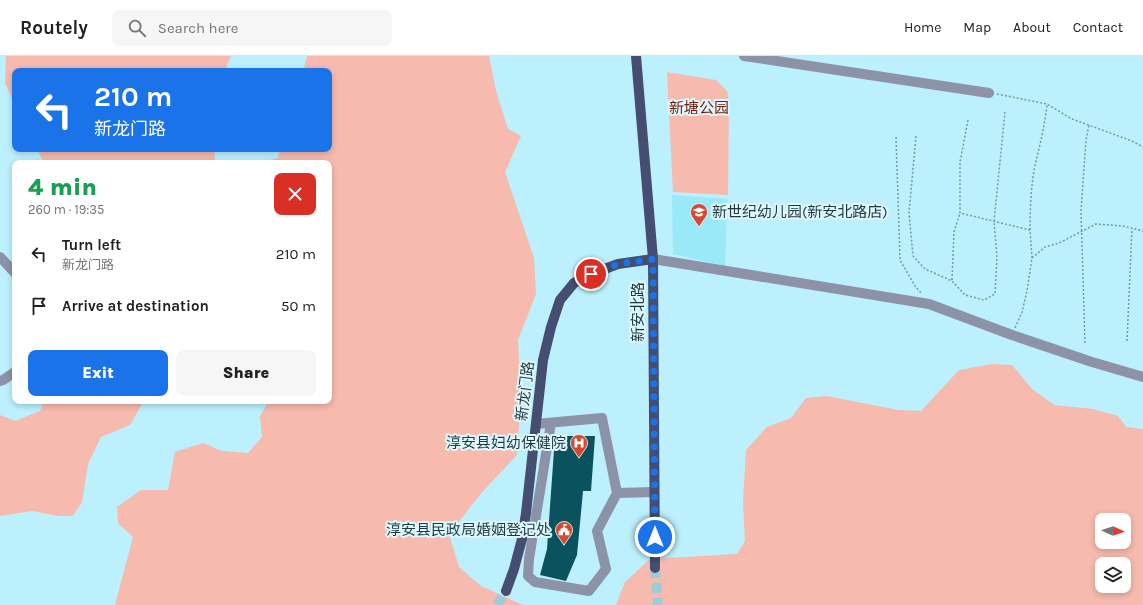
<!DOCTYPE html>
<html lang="en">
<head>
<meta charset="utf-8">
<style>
  body { margin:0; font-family:Karla,"Noto Sans SC",sans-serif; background:#f6f6f6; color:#202124; height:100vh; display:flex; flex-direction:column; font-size:15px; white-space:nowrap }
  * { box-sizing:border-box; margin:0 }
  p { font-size:13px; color:#757577 }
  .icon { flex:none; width:22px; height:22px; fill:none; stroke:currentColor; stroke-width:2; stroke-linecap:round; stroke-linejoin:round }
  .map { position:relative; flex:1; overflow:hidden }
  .panel { position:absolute; left:12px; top:104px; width:320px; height:244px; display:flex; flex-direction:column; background:#fff; border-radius:8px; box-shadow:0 2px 6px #0003 }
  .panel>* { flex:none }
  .hud { position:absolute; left:12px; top:12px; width:320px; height:84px; border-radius:8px; box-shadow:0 2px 6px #0003; background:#1a73e8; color:#fff; overflow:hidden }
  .needle { width:26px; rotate:93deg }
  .fabs { position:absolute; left:1095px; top:457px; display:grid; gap:8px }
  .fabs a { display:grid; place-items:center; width:36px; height:36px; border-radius:8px; background:#fff; box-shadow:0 2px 6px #0003; font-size:20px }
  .pin { position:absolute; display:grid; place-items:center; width:34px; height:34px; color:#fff; margin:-17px; border:2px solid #fff; border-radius:50%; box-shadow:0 1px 4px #0007 }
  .me { position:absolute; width:44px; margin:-22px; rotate:0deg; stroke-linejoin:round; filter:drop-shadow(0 0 3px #0008) }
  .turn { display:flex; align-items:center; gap:14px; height:84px; padding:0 16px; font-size:18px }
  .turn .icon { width:52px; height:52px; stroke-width:2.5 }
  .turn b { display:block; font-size:28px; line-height:34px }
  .round { display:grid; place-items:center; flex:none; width:42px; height:42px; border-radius:8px; background:#f6f6f6 }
  .headline { display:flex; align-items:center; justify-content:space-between; height:68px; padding:0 16px }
  h1 { font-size:24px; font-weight:800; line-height:30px; color:#1e9e55 }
  .primary-button { display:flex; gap:8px; margin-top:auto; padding:8px 16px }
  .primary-button a { flex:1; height:46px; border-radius:8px; background:#1a73e8; color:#fff; font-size:16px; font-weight:800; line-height:46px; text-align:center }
  .primary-button a+a { background:#f6f6f6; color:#202124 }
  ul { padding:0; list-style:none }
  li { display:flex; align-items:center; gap:12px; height:52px; padding:0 16px }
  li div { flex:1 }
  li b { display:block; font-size:15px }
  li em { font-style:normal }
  header { display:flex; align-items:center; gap:24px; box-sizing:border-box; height:56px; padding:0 20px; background:#fff; border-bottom:1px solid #e0e0e0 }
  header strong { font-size:19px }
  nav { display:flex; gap:22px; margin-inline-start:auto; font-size:14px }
  .search { width:280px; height:36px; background:#f6f6f6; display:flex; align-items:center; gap:10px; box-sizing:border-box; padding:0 14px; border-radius:8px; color:#757577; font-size:15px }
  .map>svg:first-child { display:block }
  .built { fill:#9ae9f9 }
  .green { fill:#f6baae; fill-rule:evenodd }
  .building { fill:#09525e }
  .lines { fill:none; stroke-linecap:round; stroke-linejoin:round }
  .major-tunnel { stroke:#9cccd6; stroke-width:10; stroke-dasharray:10 5; stroke-linecap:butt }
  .path { stroke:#719aa3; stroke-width:1.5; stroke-dasharray:2 2; stroke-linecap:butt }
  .minor { stroke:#8c92a7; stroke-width:10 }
  .major { stroke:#454e71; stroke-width:10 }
  .route { stroke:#1a73e8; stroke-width:7; stroke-dasharray:0 12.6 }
  .labels { text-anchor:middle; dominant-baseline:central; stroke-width:4; stroke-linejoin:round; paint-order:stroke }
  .park-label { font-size:15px; fill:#732012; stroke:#dff8fe }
  .poi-label { font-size:15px; fill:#1e3a3f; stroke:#dff8fe; text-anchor:end }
  .street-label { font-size:15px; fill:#1e3a3f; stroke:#dff8fe }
</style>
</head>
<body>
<header>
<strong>Routely</strong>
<div class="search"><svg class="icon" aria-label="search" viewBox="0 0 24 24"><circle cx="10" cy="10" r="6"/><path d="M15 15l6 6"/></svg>Search here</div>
<nav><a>Home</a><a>Map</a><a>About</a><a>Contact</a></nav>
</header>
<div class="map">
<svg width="1143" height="549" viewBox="0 0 1143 549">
  <rect width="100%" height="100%" fill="#bbf0fc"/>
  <path class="built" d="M672,139L727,143L725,210L673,198Z"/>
  <path class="green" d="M6,0H231L225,15H15V49L5,27Z
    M307,0H489L496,35L508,73L521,80L505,116L534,202L536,238L518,284L521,343L517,399L483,435L449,478L459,511L481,530L523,549H115L133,481L118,467L117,451L141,434H168L175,396L203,387L222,395L248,397L262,381L260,360L269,345H329V107H257L278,102L280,93H329V15H303Z
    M667,16L716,24L727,35L729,46L728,139L673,136Z
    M37,93H214L215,107H44Z
    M992,308L1012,309L1032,333L1054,349L1093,353L1118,360L1126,371L1143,373V549H616L625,526L650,503L737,498L745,485L743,446L746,394L767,371L791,362L806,342L827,340L898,354L921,355L959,314ZM1102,464H1124V486H1102ZM1102,508H1124V530H1102Z
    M44,345H142V348L130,369L101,381L88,408L82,446L73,460H58L32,455L0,460V359L15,365L40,355Z"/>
  <path class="building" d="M555,380H595L591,435H583L577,499L566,525L540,519L547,493Z"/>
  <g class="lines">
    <path class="major-tunnel" d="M655,512L658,549
      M497,549L506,535"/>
    <path class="path" d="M997,38L1047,48L1072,63L1132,85L1143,91
      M968,64L960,106V157L1030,174L1032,202L1027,235L1022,256L1015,272
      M916,80L909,157L913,200L925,213L952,225L965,239L984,244L995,238L997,201L994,165L1005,56
      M896,81L900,204L915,230L921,237
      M1030,174C1030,153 1031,130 1035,109C1040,89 1045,69 1047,48
      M1032,202L1045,191L1059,187L1096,168L1123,170L1143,175
      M952,224L954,176L960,157
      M1127,285L1132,172
      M1085,287L1081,155L1086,84L1089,69"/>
    <path class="minor" d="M744,0L989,37
      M0,201L15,217
      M653,203L929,248L1012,279L1092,306L1143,321
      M0,325L3,324L15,316
      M551,367L529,503L528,520L535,526L589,535L606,513L597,475L617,437
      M536,368L602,362L617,437L654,436"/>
    <path class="major" d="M636,0L653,203L655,512
      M506,535L514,513L522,483L526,457L543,304L551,271L560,244L574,227L591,218L618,208L653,203"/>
  </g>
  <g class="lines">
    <path class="route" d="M591,218L618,208L653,203L655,481"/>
  </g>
  <defs>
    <symbol id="school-pin" viewBox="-11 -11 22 30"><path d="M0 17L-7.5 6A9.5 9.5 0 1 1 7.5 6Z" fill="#d54931" stroke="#dff8fe"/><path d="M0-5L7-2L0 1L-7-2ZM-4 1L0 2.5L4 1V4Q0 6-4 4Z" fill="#fff"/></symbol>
    <symbol id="hospital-pin" viewBox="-11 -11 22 30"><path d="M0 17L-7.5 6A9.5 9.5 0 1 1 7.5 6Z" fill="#d54931" stroke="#dff8fe"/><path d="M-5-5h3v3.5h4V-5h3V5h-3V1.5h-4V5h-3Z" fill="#fff"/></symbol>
    <symbol id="civic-pin" viewBox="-11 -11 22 30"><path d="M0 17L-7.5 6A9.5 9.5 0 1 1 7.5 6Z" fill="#d54931" stroke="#dff8fe"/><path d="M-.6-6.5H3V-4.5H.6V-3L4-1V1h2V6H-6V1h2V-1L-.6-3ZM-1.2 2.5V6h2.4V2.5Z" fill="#fff"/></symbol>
  </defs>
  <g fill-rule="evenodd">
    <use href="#school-pin" x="689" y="146" width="20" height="27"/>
    <use href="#hospital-pin" x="569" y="377" width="20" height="27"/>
    <use href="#civic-pin" x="554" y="464" width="20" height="27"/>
  </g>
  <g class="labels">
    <g class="park-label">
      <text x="699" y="52">新塘公园</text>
    </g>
    <g class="poi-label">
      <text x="712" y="156" text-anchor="start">新世纪幼儿园(新安北路店)</text>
      <text x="566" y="387">淳安县妇幼保健院</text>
      <text x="551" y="474">淳安县民政局婚姻登记处</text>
    </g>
    <g class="street-label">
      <text transform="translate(638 256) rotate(-90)">新安北路</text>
      <text transform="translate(525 335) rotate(-83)">新龙门路</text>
    </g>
  </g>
</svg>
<div class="fabs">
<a><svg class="needle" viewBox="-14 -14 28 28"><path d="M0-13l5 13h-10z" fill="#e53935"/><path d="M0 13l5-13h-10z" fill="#757577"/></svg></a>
<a><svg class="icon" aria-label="layers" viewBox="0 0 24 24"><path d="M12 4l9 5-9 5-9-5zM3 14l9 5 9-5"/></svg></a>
</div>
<div class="pin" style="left:591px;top:218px;background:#d93025"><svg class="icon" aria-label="arrive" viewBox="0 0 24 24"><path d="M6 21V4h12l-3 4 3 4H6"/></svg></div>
<svg class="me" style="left:655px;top:481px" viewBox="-20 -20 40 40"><circle r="17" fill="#1a73e8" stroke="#fff" stroke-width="3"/><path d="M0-11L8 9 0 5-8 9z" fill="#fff"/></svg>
<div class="hud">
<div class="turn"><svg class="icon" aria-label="left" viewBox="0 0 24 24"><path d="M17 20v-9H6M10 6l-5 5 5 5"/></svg><div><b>210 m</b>新龙门路</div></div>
</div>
<section class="panel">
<div class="headline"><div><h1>4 min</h1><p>260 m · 19:35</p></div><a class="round" style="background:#d93025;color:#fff"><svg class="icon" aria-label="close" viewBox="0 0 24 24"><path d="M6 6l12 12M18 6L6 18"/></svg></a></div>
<ul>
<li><svg class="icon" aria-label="left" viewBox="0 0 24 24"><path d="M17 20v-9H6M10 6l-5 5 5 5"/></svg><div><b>Turn left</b><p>新龙门路</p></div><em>210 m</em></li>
<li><svg class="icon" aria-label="arrive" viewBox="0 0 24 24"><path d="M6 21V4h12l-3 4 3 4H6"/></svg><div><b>Arrive at destination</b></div><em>50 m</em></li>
</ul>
<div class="primary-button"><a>Exit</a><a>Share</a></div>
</section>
</div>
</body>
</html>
